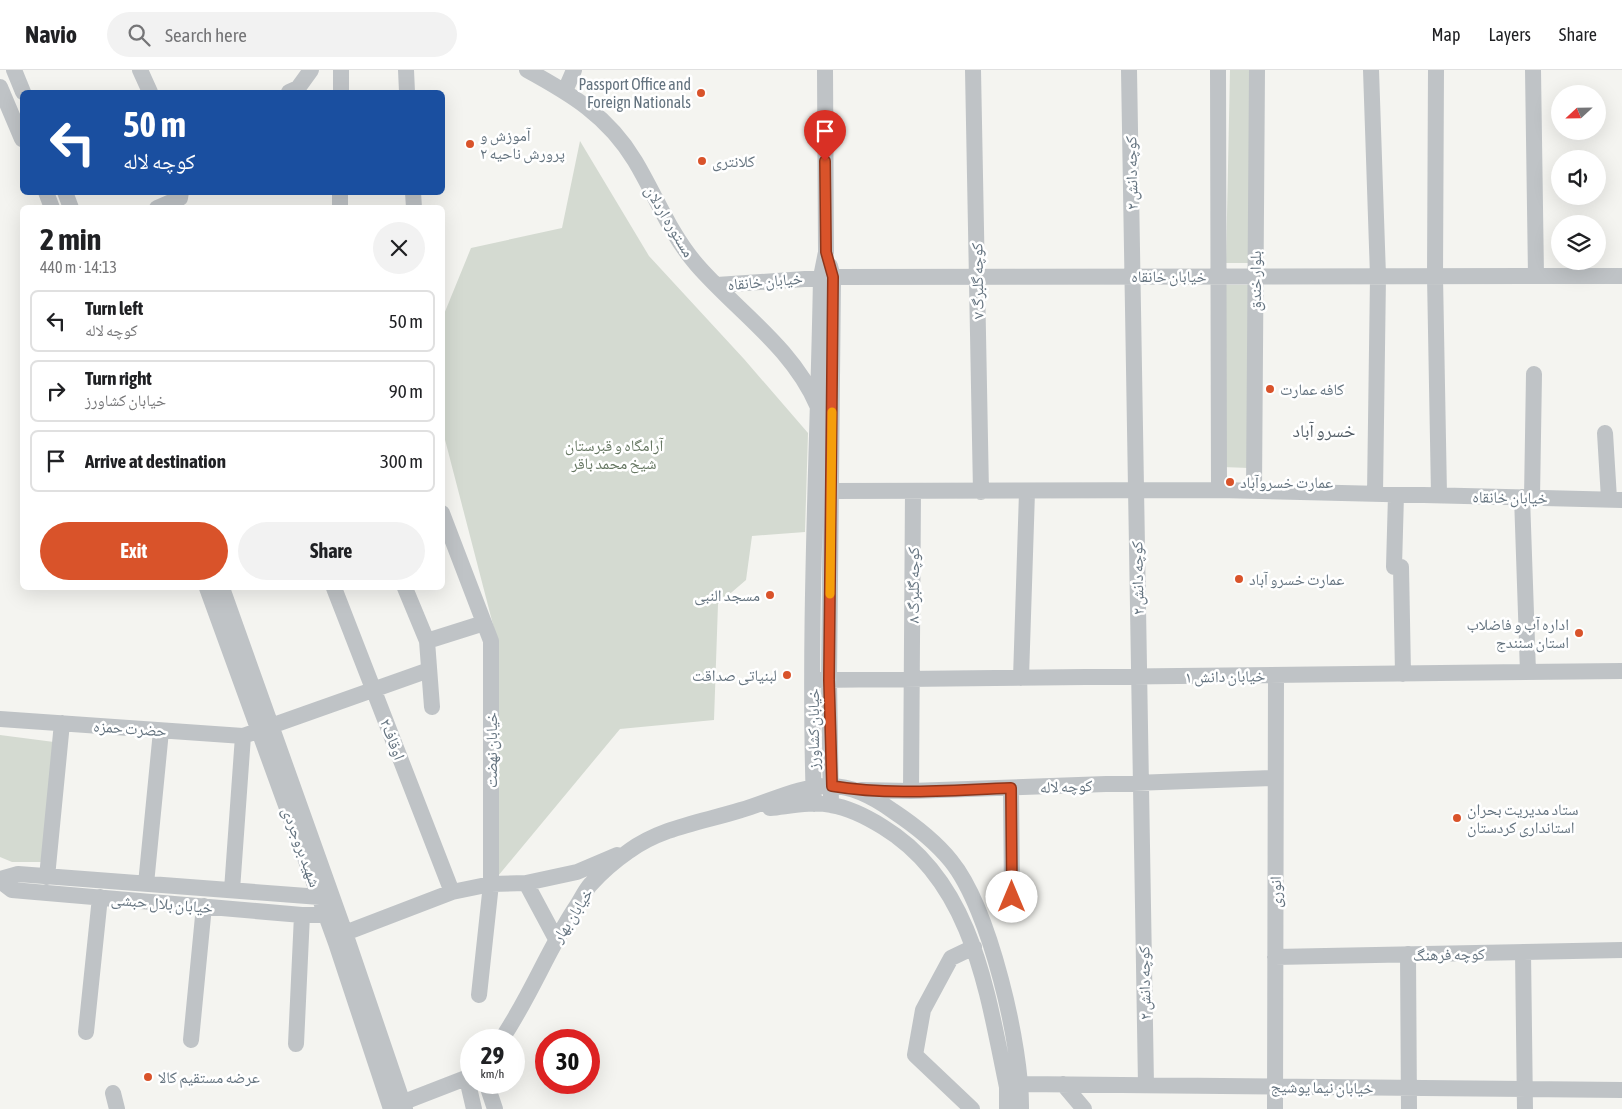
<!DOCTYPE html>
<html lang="en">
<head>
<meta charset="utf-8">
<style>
  body { margin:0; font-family:"Asap Condensed","Noto Naskh Arabic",sans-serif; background:#f2f2f2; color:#202124; height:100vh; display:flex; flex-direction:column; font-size:19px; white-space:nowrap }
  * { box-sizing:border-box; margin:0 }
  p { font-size:16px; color:#757577 }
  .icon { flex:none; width:28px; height:28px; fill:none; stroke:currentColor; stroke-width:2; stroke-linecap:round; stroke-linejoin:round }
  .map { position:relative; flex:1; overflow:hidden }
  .drawer { position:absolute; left:20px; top:135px; width:425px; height:385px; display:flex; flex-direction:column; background:#fff; border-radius:8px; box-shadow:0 5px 20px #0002 }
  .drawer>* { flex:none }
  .guide { position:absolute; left:20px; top:20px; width:425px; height:105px; border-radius:8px; box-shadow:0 5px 20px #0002; background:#1a4fa0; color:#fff; overflow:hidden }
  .needle { width:32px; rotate:248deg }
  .tools { position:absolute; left:1551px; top:15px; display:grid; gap:10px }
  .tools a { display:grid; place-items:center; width:55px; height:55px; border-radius:50%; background:#fff; box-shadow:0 5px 20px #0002; font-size:25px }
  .speed { position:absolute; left:460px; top:959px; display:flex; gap:10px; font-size:25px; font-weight:700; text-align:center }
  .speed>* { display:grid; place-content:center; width:65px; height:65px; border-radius:50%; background:#fff; box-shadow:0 5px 20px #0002; line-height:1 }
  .speed small { font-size:12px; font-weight:400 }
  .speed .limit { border:8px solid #d22; background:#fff; color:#111 }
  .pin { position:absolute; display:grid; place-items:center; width:42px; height:42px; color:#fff; margin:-51px -21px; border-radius:50% 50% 50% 0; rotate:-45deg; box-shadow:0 0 5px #0007 }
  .pin .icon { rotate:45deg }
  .me { position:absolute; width:55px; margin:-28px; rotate:0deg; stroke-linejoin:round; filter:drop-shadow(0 0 4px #0008) }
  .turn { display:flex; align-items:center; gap:18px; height:105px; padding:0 20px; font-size:22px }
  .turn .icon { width:65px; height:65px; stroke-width:2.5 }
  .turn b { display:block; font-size:35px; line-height:42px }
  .round { display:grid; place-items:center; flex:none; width:52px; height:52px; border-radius:26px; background:#f2f2f2 }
  .summary { display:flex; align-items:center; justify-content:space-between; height:85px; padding:0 20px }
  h1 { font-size:30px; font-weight:700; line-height:38px }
  .action { display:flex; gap:10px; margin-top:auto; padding:10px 20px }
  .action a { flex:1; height:58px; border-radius:30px; background:#d9532a; color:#fff; font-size:20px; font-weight:700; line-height:58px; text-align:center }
  .action a+a { background:#f2f2f2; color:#202124 }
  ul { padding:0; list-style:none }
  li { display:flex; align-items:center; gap:15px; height:62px; margin:0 10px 8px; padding:0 10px; border:2px solid #e0e0e0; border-radius:8px }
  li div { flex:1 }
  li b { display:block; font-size:19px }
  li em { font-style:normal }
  header { display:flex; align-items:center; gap:30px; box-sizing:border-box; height:70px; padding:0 25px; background:#fff; border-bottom:1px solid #e0e0e0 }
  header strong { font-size:24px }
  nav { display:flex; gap:28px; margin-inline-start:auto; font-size:18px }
  .search { width:350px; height:45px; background:#f2f2f2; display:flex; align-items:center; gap:12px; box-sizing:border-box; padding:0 18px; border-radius:28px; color:#757577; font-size:19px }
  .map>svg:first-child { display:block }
  .green { fill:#d4dad1 }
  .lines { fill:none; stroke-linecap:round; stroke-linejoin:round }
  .minor { stroke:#bfc3c6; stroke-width:16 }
  .route-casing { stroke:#8d361b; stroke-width:12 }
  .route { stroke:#d9532a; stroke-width:9 }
  .slow { stroke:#f59e0b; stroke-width:9 }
  .poi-dot { fill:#d9532a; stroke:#fff; stroke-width:2 }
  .labels { text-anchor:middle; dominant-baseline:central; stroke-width:5; stroke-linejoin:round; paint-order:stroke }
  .poi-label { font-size:16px; fill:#64737f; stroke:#fff; text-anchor:start }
  .street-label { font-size:16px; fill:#64737f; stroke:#fff }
  .park-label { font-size:16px; fill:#667762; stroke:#fff }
  .neighbourhood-label { font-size:18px; fill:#515c65; stroke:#fff }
</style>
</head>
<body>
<header>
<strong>Navio</strong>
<div class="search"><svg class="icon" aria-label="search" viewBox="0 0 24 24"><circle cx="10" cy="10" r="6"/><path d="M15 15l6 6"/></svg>Search here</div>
<nav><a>Map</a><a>Layers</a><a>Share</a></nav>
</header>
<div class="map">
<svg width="1622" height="1039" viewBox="0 0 1622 1039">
  <rect width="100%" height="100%" fill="#f4f4f0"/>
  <path class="green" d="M1230,0H1257L1252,193H1226Z
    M580,71L649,186L744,289L808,363L805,462L752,466L746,510L718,534L714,650L620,659L498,806L497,570L443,362L442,249L471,178L562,158Z
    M1224,215H1252L1249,398L1222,397Z
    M0,665L54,672L42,792H12L0,787Z"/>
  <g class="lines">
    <path class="minor" d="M14,0L23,22
      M140,0L150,22
      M406,0L407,22
      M527,0C571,24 608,46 635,91C656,126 670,164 697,195C737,241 792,277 817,335
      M973,0L981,422
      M1129,0L1146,1015
      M1218,0L1219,420
      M1371,0L1378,206L1375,424
      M1436,0L1435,206L1439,425
      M1533,0L1536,206
      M0,17L22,69
      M565,21L574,0
      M289,22L298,18L311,0
      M341,22V0
      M46,122L52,138
      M65,122L71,138
      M413,122L414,138
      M157,138L180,128L181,122
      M340,138V122
      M830,196L833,207L829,610L831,735
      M717,215L833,207L1622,206
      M1605,363L1609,429
      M831,421L1219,420L1622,430
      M1254,421L1257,0
      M1396,425L1394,497H1401L1403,604
      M1522,427L1528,602
      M1532,428L1534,304
      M442,443L491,571V814L479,925
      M207,518L336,873L391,1039
      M222,518L345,863L405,1039
      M334,518L452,822
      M405,518L427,571L432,637
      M427,571L484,553
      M1021,608L1027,422
      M813,610L1622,601
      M0,649L243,666L429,600
      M1011,718L1012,827
      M861,720L911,721L1275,708
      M911,721L913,421
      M814,734C808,558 818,382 821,207L826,182L825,0
      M770,738C790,736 812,731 831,735C850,738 867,747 883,757C973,812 987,922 1007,1017V1039
      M47,807L62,653
      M0,809L18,804L320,827
      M0,811L12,820L302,845H327
      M526,813L556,869
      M146,814L161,661
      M232,820L243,666
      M345,863L452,822L491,814L526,813L577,802L617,785
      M1523,882L1525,1039
      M1408,884L1409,1039
      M1275,887L1622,880
      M86,962L100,827
      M191,970L204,836
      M501,970C529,929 547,882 574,840C580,832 584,822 590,815C601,803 616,790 629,781C662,757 703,752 741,740C769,732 801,715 831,716C854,716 875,728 893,741C914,755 935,771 951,791C990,839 1022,977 1021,1039
      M296,974L302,845
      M467,1009L474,1039
      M486,1012L495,1039
      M1063,1014L1084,1039
      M1007,1017L1021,1014L1622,1020
      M113,1023L117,1039
      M394,1034L404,1032L471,1006
      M972,1039L915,985L923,940L951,888L974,877
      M1275,1039L1276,605"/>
  </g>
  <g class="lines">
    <defs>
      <path id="route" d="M825,91L826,182L833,207L829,610L832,716C891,726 952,720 1011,718L1012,827"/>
    </defs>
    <use href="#route" class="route-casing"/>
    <use href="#route" class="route"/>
    <path class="slow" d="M830,524L832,342"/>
  </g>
  <g class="poi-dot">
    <circle cx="701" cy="23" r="5"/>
    <circle cx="470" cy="74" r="5"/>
    <circle cx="702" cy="91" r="5"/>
    <circle cx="1270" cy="319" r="5"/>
    <circle cx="1230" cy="412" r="5"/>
    <circle cx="1239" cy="509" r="5"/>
    <circle cx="770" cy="525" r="5"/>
    <circle cx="1579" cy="563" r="5"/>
    <circle cx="787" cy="605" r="5"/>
    <circle cx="1457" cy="748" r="5"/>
    <circle cx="148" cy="1007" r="5"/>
  </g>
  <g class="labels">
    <g class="poi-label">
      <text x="691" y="14" text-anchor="end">Passport Office and<tspan x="691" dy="18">Foreign Nationals</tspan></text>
      <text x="480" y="65">آموزش و<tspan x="480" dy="18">پرورش ناحیه ۲</tspan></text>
      <text x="712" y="91">کلانتری</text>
      <text x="1280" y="319">کافه عمارت</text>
      <text x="1240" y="412">عمارت خسروآباد</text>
      <text x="1249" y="509">عمارت خسرو آباد</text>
      <text x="760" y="525" text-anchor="end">مسجد النبی</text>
      <text x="1569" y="554" text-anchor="end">اداره آب و فاضلاب<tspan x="1569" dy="18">استان سنندج</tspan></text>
      <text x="777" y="605" text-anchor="end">لبنیاتی ‌صداقت</text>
      <text x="1467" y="739">ستاد مدیریت بحران<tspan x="1467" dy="18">استانداری کردستان</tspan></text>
      <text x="158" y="1007">عرضه مستقیم کالا</text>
    </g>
    <g class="street-label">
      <text transform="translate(1131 103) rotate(-91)">کوچه دانش ۲</text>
      <text transform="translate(670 151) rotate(59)">مستوره اردلان</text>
      <text x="1169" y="206">خیابان خانقاه</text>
      <text transform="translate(765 211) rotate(-5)">خیابان خانقاه</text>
      <text transform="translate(977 211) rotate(-91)">کوچه گلبرگ ۷</text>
      <text transform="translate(1255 211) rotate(-90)">بلوار خندق</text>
      <text transform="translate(1510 427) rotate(1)">خیابان خانقاه</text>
      <text transform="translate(1137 508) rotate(-91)">کوچه دانش ۲</text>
      <text transform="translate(913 515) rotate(-90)">کوچه گلبرگ ۸</text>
      <text transform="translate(1225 606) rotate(-1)">خیابان دانش ۱</text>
      <text transform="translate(130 658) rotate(4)">حضرت حمزه</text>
      <text transform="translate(813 659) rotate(-90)">خیابان کشاورز</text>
      <text transform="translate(393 669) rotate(69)">اوقاف۲</text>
      <text transform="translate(491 680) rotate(-90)">خیابان نهضت</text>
      <text transform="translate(1066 716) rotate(-2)">کوچه لاله</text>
      <text transform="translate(302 777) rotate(70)">شهید بروجردی</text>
      <text transform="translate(1275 822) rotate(-90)">انوری</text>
      <text transform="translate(162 833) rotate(5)">خیابان بلال حبشی</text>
      <text transform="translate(572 845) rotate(-57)">خیابان بهار</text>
      <text transform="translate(1449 884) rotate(-1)">کوچه فرهنگ</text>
      <text transform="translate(1144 913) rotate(-91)">کوچه دانش ۲</text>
      <text transform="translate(1322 1017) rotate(1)">خیابان نیما یوشیج</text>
    </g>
    <g class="park-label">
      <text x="614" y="375">آرامگاه و قبرستان<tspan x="614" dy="18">شیخ محمد باقر</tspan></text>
    </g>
    <g class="neighbourhood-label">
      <text x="1324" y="360">خسرو آباد</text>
    </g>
  </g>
</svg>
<div class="tools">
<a><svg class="needle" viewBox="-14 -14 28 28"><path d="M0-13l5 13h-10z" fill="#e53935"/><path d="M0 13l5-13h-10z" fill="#757577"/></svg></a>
<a><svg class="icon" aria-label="sound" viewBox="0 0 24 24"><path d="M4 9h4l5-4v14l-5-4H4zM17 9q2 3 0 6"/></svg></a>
<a><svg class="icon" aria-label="layers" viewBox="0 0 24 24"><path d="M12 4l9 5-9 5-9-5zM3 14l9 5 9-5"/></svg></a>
</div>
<div class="speed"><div>29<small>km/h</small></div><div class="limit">30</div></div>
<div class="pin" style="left:825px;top:91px;background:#d93025"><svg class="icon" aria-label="arrive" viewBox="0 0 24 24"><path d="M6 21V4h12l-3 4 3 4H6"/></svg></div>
<svg class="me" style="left:1012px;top:827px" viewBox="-20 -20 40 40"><circle r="19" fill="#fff"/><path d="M0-13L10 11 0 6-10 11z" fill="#d9532a"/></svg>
<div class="guide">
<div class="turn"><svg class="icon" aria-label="left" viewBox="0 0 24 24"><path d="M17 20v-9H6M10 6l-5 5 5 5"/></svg><div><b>50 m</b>کوچه لاله</div></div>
</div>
<section class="drawer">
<div class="summary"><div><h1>2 min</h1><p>440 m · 14:13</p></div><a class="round"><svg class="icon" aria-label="close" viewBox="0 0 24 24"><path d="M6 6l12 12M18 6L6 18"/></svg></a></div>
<ul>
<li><svg class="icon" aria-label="left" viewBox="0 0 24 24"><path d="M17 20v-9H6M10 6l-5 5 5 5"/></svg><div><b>Turn left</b><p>کوچه لاله</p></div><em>50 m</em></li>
<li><svg class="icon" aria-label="right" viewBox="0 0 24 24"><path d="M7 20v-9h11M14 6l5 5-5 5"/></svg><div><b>Turn right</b><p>خیابان کشاورز</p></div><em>90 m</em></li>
<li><svg class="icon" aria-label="arrive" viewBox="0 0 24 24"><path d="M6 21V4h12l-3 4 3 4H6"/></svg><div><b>Arrive at destination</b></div><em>300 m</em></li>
</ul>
<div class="action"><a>Exit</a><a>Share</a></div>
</section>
</div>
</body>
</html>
